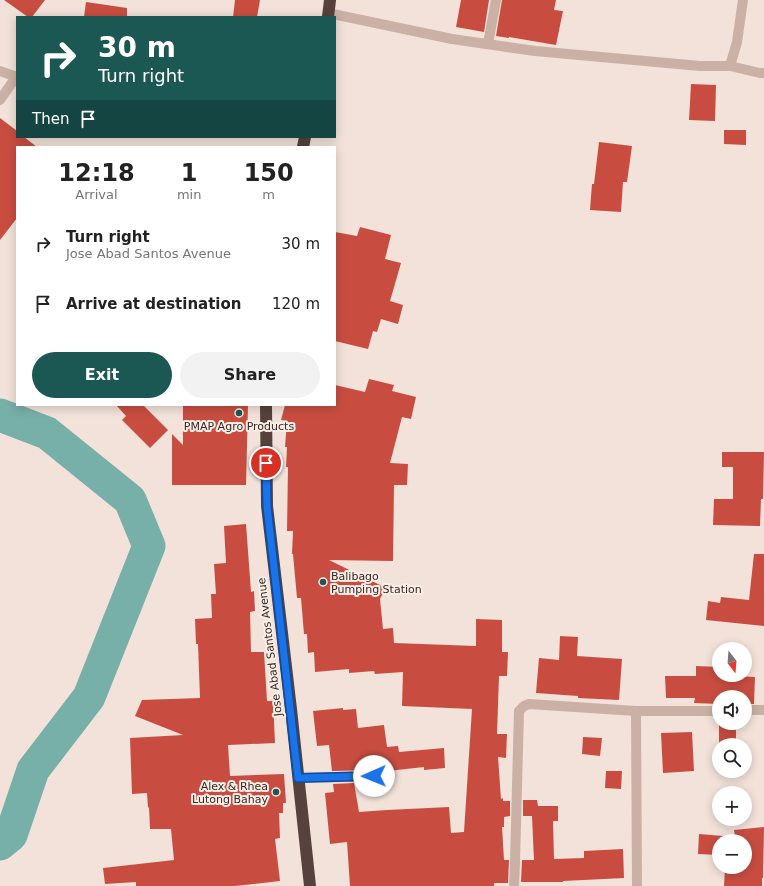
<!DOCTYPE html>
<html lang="en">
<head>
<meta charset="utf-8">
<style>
  body { margin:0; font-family:"DejaVu Sans",sans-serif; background:#f2f2f2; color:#222; height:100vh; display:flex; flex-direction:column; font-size:15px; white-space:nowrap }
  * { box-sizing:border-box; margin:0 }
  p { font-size:13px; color:#767676 }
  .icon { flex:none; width:22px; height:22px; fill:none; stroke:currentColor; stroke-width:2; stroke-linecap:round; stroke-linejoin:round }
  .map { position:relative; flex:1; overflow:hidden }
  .panel { position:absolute; left:16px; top:146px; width:320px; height:260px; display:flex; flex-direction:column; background:#fff; border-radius:0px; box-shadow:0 2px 10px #0003 }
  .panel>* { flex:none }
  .guide { position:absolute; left:16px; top:16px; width:320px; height:122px; border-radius:0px; box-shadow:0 2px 10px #0003; background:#1b5753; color:#fff; overflow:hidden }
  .needle { width:26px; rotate:163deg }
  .tools { position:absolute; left:712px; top:642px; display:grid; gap:8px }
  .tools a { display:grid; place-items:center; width:40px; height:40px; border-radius:50%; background:#fff; box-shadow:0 2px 10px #0003; font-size:20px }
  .pin { position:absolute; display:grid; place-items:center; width:34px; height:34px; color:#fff; margin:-17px; border:2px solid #fff; border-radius:50%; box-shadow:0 1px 4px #0007 }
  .me { position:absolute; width:44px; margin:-22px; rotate:269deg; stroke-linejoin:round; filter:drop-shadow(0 0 3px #0008) }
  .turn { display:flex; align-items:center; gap:14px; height:84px; padding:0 16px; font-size:18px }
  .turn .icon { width:52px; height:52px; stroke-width:2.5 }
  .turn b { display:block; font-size:28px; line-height:34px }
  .then { display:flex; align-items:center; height:38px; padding:0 16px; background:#0003; gap:8px; font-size:15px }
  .eta { display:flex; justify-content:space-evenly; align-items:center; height:68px; text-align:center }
  .eta b { font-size:24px; font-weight:700; line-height:28px }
  .action { display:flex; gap:8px; margin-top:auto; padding:8px 16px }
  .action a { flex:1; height:46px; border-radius:24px; background:#1b5753; color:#fff; font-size:16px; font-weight:700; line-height:46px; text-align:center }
  .action a+a { background:#f2f2f2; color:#222 }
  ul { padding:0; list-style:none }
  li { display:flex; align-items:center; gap:12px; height:60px; padding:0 16px }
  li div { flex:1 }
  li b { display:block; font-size:15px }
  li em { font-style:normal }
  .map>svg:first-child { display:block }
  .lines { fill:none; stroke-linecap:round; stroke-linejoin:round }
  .river { stroke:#77afa9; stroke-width:33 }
  .building { fill:#c84d40 }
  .minor { stroke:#cab0a5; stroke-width:10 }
  .highway { stroke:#56413d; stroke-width:12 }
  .route-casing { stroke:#114b97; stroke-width:10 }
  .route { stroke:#1a73e8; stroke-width:7 }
  .poi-dot { fill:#1b5753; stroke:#f9ede5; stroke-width:1.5 }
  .labels { text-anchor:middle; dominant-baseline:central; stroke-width:4; stroke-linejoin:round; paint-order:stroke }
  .poi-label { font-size:11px; fill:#352926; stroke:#f9ede5 }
  .street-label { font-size:11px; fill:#352926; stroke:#f9ede5 }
</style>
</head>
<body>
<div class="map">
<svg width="764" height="886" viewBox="0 0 764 886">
  <rect width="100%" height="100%" fill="#f2e2d9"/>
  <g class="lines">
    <path class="river" d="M0,415L47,433L130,500L149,546L89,697L33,770L11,835L0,844"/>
  </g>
  <path class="building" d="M4,0H45L32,17H28Z
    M235,0H260L257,17H233Z
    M461,0H489L484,32L456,27Z
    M502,0H556L554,10L563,11L556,45L509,37V38L496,36Z
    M86,2L127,8V17H84Z
    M691,84L716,85L715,121L689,120Z
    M0,118L17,131V137H24L37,147H17V218L0,240Z
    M724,130H746V145L724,144Z
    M599,142L632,146L627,182H623L621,212L590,210L592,184H594Z
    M360,227L391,235L385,259L401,263L390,301L403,305L398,324L381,319L377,332L373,331L368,349L335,341V232L357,236Z
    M369,379L394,385L392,391L416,397L411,419L402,417L390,463L408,464L407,485H394L393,561L329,560L380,585L383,589V593L380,599L383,629L393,628L394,643L476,646V619L502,620V652H508L507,676H499L497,734H507L506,758L498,757L501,799L503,798V801H510V816L504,817V827H502L504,860H509L508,883H494V886H350L347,842L330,844L325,793L334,792L333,784L354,783L359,812L387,810L449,807L451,833L464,832L472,709L402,706L403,672L375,674L374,671L349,673V669L315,672L314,652L308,653L307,634H304L301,598H297L293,554H292L293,531H287L288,467H286L287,447H285L287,421L281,420L285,405H335V385L365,392Z
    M116,405H143L168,430L150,448L122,420L126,416Z
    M183,405H248L246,485H172V434L183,445Z
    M722,452H764L763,499H761L760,526L713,525L714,499H733V467H722Z
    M246,524L251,592L254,591L255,611L250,612L251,652H264L267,701H273L275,743L228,745L230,776L284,774L286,803H283V813H279L280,838L275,839L280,881L235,886H136V882L105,884L103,868L174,860L171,829H150L149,807L148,808L147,793L132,794L130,738L183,735L135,716L142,700L200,698L198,644H196L195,619L212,618L211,594H216L214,564L226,563L224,526Z
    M754,554H764V626L706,620L708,601L720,603L721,597L749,600Z
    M560,636L578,637L577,656L622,659L619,700L578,698V696L536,693L539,658L559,660Z
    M696,666L719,667V675H731V676L755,677L754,704H745V697H719V704L694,703L695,698H666L665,676H696Z
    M343,708V710L356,709L358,728L384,725L387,747L398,746L399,752L444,748L445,768L424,770V767L379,772L374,770L332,771L329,745L317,746L313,711Z
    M719,718V723H736V745H719Z
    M692,732L694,771L663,773L661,733Z
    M583,737L602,738L600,756L582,754Z
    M606,771H622L621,789L605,788Z
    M523,800H537L538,806H558V821H553L554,859L584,858V851L623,849L624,878L563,881V882H521L522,860H534L532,816H523Z
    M764,827L763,878H762V886H724L725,867H745V841H719V855L698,854L699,834L735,837L734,830Z"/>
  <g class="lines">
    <path class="minor" d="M328,13L452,39L535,51L700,66H730L760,73H764
      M488,44L496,0
      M730,66L737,42L743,0
      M0,71L17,77
      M0,100L16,77
      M745,710H764
      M636,711L637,886
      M298,778L374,776
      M514,886L515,862L519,711L524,706L529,704L636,711H719"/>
    <path class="highway" d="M328,17L330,0
      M303,147L305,137
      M266,405L267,506L291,709L310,886"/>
  </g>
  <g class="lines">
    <defs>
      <path id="route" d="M266,463L267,506L298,778L374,776"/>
    </defs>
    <use href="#route" class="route-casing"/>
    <use href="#route" class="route"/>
  </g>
  <g class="poi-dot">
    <circle cx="239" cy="413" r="4"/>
    <circle cx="323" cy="582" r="4"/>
    <circle cx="276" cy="792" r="4"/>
  </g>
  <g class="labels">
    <g class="poi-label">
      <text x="239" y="426">PMAP Agro Products</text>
      <text x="331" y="576" text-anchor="start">Balibago<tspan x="331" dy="13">Pumping Station</tspan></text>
      <text x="268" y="786" text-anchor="end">Alex &amp; Rhea<tspan x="268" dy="13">Lutong Bahay</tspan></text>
    </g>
    <g class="street-label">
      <text transform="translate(270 647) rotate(-97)">Jose Abad Santos Avenue</text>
    </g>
  </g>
</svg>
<div class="tools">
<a><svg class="needle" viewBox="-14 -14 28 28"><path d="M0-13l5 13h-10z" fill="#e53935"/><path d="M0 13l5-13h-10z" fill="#767676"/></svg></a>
<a><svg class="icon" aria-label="sound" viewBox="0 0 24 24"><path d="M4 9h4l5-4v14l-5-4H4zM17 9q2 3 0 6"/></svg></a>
<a><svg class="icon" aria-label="search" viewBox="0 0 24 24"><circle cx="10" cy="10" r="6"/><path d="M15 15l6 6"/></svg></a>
<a>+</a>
<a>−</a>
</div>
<div class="pin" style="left:266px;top:463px;background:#d93025"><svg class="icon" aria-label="arrive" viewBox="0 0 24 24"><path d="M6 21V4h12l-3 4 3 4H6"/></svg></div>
<svg class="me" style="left:374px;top:776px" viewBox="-20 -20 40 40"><circle r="19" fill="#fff"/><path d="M0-13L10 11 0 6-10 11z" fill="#1a73e8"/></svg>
<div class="guide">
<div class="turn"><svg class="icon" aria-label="right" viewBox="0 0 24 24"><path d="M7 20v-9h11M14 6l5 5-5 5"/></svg><div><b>30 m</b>Turn right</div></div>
<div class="then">Then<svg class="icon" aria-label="arrive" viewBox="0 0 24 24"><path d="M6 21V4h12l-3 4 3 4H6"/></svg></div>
</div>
<section class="panel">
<div class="eta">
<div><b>12:18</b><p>Arrival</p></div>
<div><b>1</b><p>min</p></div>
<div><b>150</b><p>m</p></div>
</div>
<ul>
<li><svg class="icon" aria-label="right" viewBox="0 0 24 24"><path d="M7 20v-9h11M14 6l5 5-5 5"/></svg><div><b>Turn right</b><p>Jose Abad Santos Avenue</p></div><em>30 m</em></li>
<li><svg class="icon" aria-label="arrive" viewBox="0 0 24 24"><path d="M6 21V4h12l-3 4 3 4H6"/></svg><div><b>Arrive at destination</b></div><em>120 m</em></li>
</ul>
<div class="action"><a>Exit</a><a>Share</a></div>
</section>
</div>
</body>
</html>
